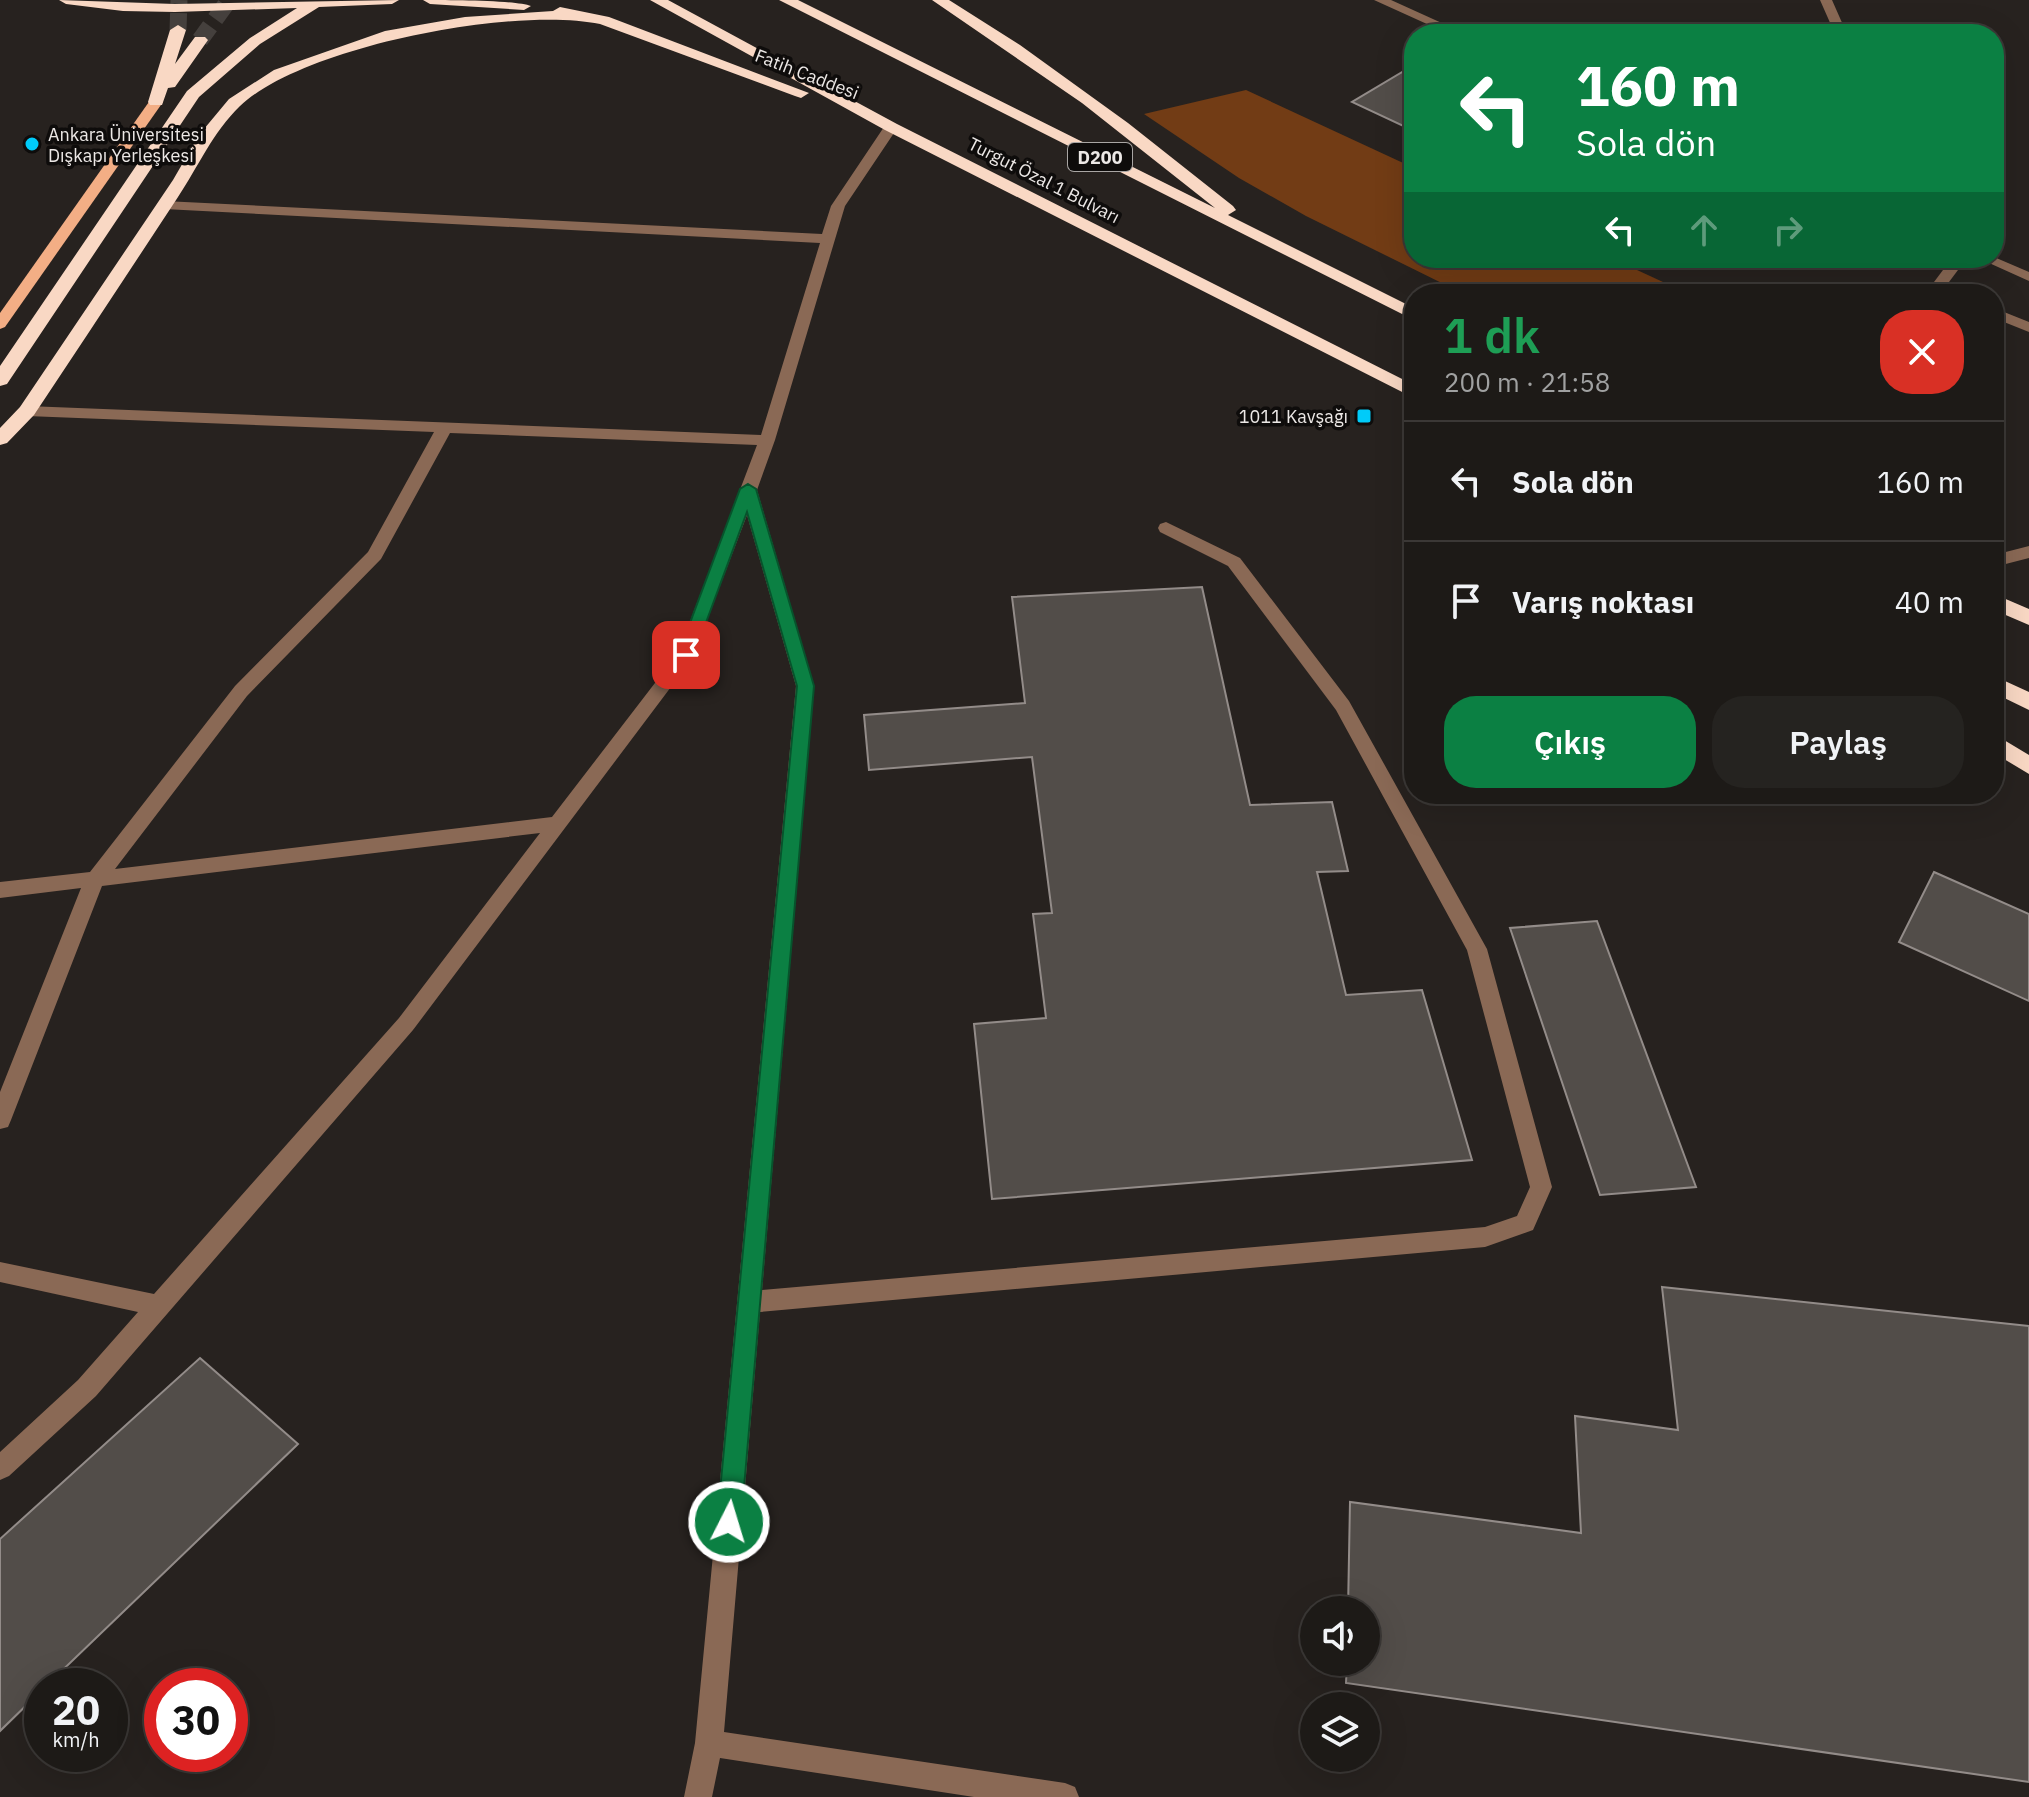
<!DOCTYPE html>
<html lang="tr">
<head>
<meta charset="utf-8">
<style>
  body { margin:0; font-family:"IBM Plex Sans",sans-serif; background:#252320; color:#f1f3f6; height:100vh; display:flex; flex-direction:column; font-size:30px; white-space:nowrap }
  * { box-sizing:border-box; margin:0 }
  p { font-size:26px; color:#a0a1a1 }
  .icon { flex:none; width:44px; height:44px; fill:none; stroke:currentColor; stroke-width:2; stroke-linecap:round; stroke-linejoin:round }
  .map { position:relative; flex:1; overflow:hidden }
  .sheet { position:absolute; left:1404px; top:284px; width:600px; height:520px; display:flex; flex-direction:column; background:#1d1a17; border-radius:32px; box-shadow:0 8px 32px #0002,0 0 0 2px #3b3836 }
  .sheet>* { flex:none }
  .banner { position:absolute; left:1404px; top:24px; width:600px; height:244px; border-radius:32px; box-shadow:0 8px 32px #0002,0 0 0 2px #3b3836; background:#0b8043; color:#fff; overflow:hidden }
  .fabs { position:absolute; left:1300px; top:1596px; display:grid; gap:16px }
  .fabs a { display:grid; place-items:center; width:80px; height:80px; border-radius:50%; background:#1d1a17; box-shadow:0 8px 32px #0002,0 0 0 2px #3b3836; font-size:40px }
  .speed { position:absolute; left:24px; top:1668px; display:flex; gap:16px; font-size:40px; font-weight:700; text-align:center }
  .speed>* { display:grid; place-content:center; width:104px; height:104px; border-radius:50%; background:#1d1a17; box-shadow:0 8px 32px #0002,0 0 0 2px #3b3836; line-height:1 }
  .speed small { font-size:20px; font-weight:400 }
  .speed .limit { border:12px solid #d22; background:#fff; color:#111 }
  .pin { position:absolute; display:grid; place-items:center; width:68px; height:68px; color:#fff; margin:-34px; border-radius:16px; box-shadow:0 4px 12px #0006 }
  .me { position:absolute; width:88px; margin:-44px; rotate:5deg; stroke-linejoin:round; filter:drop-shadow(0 0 6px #0008) }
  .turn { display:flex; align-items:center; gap:28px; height:168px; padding:0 40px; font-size:36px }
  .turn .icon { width:104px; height:104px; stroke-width:2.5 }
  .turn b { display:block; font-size:56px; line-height:68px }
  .lanes { display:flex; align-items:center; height:76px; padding:0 40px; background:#0003; justify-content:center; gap:40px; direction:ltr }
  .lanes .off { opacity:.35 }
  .round { display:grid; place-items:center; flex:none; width:84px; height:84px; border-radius:32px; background:#252320 }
  .head { display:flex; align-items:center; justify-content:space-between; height:136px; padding:0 40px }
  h1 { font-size:48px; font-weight:600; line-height:60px; color:#1e9e55 }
  .primary-button { display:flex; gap:16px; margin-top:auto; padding:16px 40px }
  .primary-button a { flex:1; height:92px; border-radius:32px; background:#0b8043; color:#fff; font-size:32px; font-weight:600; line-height:92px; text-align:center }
  .primary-button a+a { background:#252320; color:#f1f3f6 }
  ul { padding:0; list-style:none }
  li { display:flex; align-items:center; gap:24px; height:120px; padding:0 40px; border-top:2px solid #3b3836 }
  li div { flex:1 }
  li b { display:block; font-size:30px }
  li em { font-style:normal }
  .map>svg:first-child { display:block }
  .forest { fill:#723c15 }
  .building { fill:#524d49; stroke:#938c89; stroke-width:2 }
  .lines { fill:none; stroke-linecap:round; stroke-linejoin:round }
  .highway-tunnel { stroke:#45403d; stroke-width:17; stroke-dasharray:17 9; stroke-linecap:butt }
  .minor { fill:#8a6955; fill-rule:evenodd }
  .major { fill:#f3ae85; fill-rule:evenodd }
  .highway { fill:#f9d8c4; fill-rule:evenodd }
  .route { fill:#0b8043; stroke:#07532c; stroke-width:2 }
  .poi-dot { fill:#00cbf9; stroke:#0e0c0b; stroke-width:3 }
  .labels { text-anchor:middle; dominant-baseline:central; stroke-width:7; stroke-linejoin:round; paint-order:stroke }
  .far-street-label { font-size:18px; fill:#ece8e6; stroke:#0e0c0b }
  .far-poi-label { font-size:18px; fill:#ece8e6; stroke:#0e0c0b; text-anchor:start }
  .shield { fill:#0e0c0b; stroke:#a9a6a4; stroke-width:2 }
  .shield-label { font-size:18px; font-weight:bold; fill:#ece8e6 }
</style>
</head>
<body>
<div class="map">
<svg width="2029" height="1797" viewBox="0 0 2029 1797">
  <rect width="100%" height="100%" fill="#27221f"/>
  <path class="forest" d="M1246,90L1414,168V258H1611L1689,294H1464L1306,216L1239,178L1144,114Z"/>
  <path class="building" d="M1414,65V131L1352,102Z
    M1202,587L1250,805L1332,802L1348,871L1317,872L1346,995L1422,990L1472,1160L992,1199L974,1024L1046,1018L1033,914L1052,913L1032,757L869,770L864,715L1025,703L1012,597Z
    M1934,872L2029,914V1001L1899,942Z
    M1597,921L1696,1187L1600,1195L1510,928Z
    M1662,1287L2029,1326V1782L1346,1683L1347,1662H1366V1610H1348L1350,1502L1581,1533L1575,1416L1678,1430Z
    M200,1358L298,1444L46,1686H42V1690L0,1731V1539Z"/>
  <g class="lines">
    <path class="highway-tunnel" d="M178,30L179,0
      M200,40L229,0"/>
    <path class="minor" d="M1374,0H1391L1466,34H1449Z
      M1820,0H1832L1847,34H1835Z
      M886,124L898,127L845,206L775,440L757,490L814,686L762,1290L1485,1227L1517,1216L1530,1187L1467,950L1336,710L1228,566L1160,532L1158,528L1160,524L1166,522L1240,558L1349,701L1487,949L1552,1187L1533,1230L1485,1247L760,1312L724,1732L1065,1783L1075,1787L1079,1797H974L720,1758L712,1797H684L695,1743L796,686L747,515L692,659L413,1030L96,1396L9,1476L0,1480V1452L78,1380L138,1312L0,1282V1262L154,1294L399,1018L540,833L102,886L11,1120L8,1127L0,1129V1092L81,888L0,898V882L90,872L235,686L368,552L434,432L27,416L19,411L27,406L761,435L820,243L164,209L157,205L164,201L822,234L831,206ZM450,433L757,445L678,653L552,817L115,869L247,696L381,559Z
      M1994,257L2029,272V281L1978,258Z
      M1952,258H1967L1940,294H1925Z
      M1994,308L2029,322V332L1994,318Z
      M2029,546V558L1994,567V555Z"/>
    <path class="major" d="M151,99L163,102L5,327L0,329V313Z"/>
    <path class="highway" d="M59,0L175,4L399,0L392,4L319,7L260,44L199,97L7,384L0,386V366L187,91L250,38L297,8L175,12L123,11L66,4Z
      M423,0C446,0 516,0 531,6L524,10L430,4Z
      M650,0H668L897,124L1414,385V398L885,130Z
      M779,0H798L1215,208L1082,103L932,0H949L1020,45L1128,123L1233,206L1236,210L1228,215L1414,308V320Z
      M560,7L609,17L809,93L801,98L795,96L600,24C515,6 304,46 240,106C213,132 198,167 178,197C130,270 82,343 34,415L7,443L0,445V428L20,407L173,180L199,135L229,99L274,70L385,31L465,17L553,11Z
      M178,25L186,30L175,64L195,37H205L208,40L175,87L168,88L162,105H150L148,102L170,30Z
      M1994,594L2029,609V625L1994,610Z
      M1994,676L2029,692V710L1994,693Z
      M1994,734L2029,755V774L1994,753Z"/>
  </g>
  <path class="route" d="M748,484L756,489L814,686L741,1522L737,1530L729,1533L721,1530L717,1522L797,686L747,512L694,655L686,661L678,655L740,489Z"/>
  <g class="poi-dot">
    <circle cx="32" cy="144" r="8"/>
    <rect x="1356" y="408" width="16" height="16" rx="4"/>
  </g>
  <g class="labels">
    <g class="far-street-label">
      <text transform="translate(807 74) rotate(21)">Fatih Caddesi</text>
      <text transform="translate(1044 180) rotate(27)">Turgut Özal 1 Bulvarı</text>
    </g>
    <g class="far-poi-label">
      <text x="48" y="134">Ankara Üniversitesi<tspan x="48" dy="21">Dışkapı Yerleşkesi</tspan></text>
      <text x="1348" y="416" text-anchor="end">1011 Kavşağı</text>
    </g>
    <rect class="shield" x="1068" y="143" width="64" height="28" rx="6"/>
    <g class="shield-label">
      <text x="1100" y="157">D200</text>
    </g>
  </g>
</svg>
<div class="fabs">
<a><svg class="icon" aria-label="sound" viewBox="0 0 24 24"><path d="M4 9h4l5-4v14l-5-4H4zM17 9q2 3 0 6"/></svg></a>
<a><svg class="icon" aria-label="layers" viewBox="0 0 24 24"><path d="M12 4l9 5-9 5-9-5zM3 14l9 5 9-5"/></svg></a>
</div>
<div class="speed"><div>20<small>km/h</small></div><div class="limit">30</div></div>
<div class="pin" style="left:686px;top:655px;background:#d93025"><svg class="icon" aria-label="arrive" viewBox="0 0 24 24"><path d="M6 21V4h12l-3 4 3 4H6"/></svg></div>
<svg class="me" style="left:729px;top:1522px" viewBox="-20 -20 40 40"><circle r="17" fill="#0b8043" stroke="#fff" stroke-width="3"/><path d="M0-11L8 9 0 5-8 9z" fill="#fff"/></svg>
<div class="banner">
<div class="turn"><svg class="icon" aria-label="left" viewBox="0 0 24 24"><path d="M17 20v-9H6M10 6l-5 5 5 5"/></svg><div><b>160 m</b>Sola dön</div></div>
<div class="lanes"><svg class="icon" aria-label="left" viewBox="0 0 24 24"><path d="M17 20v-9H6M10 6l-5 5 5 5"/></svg><svg class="icon off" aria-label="ahead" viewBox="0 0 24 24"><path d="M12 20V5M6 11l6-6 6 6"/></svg><svg class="icon off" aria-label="right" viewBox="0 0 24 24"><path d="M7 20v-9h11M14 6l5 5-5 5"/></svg></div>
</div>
<section class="sheet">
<div class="head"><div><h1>1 dk</h1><p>200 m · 21:58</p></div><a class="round" style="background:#d93025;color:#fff"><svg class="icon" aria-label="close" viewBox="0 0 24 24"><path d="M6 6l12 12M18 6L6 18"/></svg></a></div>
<ul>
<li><svg class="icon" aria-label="left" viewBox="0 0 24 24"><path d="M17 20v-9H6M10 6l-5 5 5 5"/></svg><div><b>Sola dön</b></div><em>160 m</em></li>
<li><svg class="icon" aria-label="arrive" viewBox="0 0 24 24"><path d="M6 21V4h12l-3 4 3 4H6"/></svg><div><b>Varış noktası</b></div><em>40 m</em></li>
</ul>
<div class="primary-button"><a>Çıkış</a><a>Paylaş</a></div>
</section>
</div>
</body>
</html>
